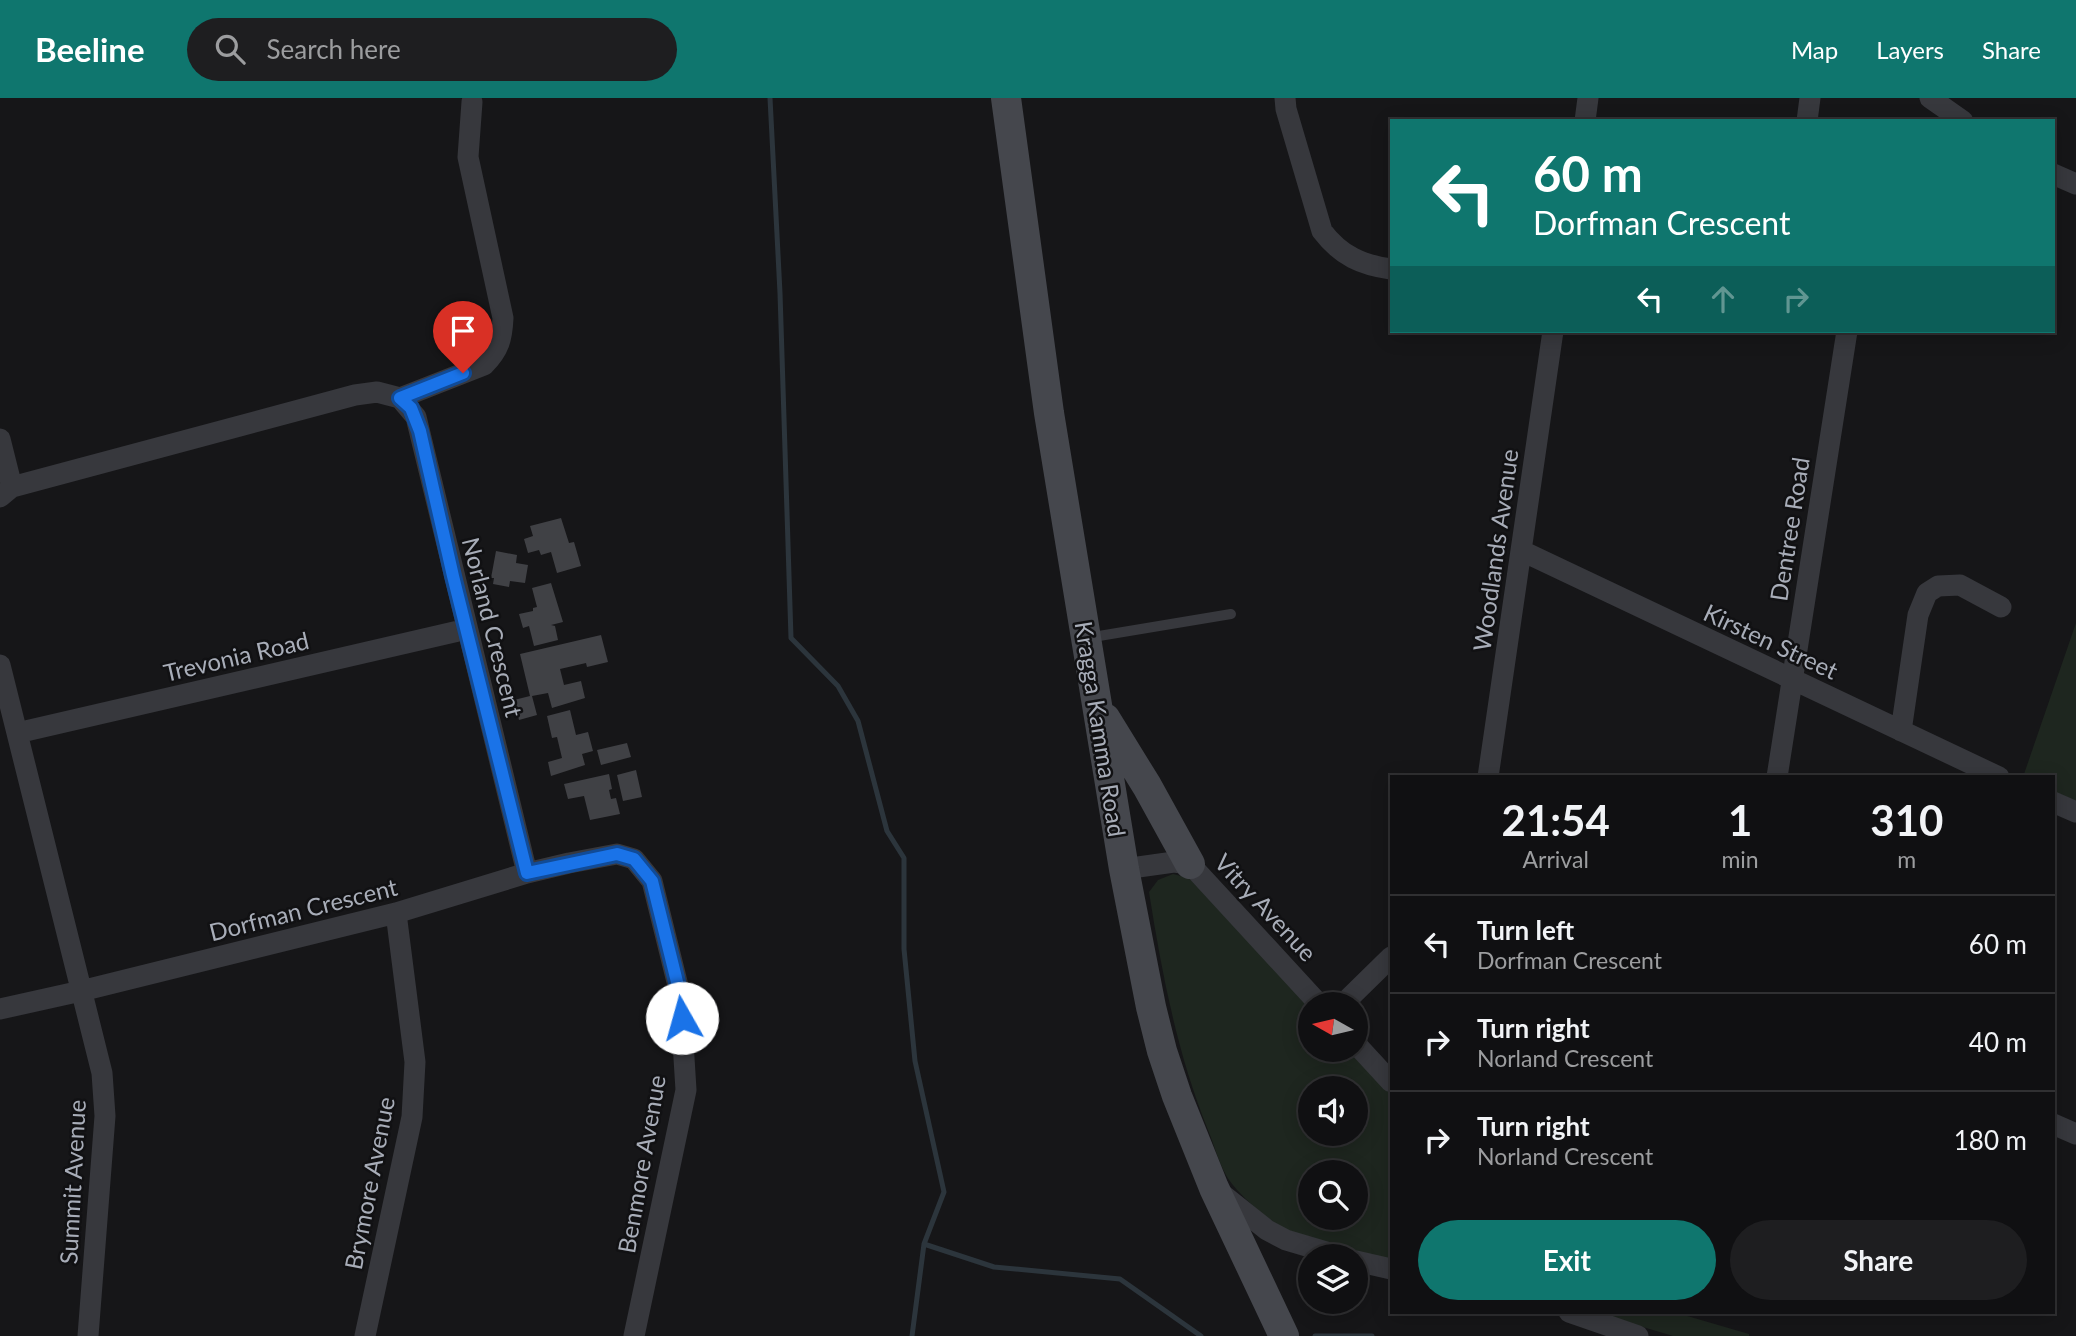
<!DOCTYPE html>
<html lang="en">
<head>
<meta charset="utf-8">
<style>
  body { margin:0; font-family:Lato,sans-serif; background:#1e1e20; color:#f1f3f6; height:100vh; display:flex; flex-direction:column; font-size:26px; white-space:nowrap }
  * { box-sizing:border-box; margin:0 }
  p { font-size:23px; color:#9c9d9f }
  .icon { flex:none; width:38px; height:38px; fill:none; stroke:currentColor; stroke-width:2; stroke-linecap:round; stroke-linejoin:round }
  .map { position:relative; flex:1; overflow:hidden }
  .side { position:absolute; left:1390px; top:677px; width:665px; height:539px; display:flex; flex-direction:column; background:#101012; border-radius:0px; box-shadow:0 4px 18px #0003,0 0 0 2px #303032 }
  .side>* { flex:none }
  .hud { position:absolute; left:1390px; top:21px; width:665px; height:214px; border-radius:0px; box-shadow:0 4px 18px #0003,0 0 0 2px #303032; background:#0f766e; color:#fff; overflow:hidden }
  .needle { width:46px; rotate:278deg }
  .tools { position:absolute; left:1298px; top:894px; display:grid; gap:14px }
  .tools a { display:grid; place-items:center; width:70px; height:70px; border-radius:50%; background:#101012; box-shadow:0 4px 18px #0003,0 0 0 2px #303032; font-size:35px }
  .pin { position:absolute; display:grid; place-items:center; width:60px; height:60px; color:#fff; margin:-72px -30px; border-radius:50% 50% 50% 0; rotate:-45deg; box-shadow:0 0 7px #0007 }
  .pin .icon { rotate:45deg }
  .me { position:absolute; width:77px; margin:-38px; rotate:353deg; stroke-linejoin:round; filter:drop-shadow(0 0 5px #0008) }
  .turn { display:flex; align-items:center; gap:24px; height:147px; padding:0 28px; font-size:32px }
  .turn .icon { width:91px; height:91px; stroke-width:2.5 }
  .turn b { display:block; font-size:49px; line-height:60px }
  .lanes { display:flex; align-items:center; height:66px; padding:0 28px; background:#0003; justify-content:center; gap:35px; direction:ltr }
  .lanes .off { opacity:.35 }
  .eta { display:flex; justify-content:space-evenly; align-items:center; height:119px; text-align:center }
  .eta b { font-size:42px; font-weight:700; line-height:49px }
  .primary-button { display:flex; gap:14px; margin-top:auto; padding:14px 28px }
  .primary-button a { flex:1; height:80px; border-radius:42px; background:#0f766e; color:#fff; font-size:28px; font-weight:700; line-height:80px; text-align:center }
  .primary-button a+a { background:#1e1e20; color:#f1f3f6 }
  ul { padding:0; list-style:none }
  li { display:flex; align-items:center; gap:21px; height:98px; padding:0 28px; border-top:2px solid #303032 }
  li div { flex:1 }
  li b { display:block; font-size:26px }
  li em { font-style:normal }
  header { display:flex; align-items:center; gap:42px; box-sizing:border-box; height:98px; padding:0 35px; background:#0f766e; color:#fff }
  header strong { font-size:33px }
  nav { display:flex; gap:38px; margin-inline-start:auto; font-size:24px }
  .search { width:490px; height:63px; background:#1e1e20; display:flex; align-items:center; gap:18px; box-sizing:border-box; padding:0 24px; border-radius:38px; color:#9c9d9f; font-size:26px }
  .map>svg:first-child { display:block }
  .green { fill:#1e261f; fill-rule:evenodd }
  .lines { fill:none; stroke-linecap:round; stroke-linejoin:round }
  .stream { stroke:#2c353c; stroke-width:5 }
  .building { fill:#404145 }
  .lane { stroke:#37383d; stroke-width:10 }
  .street { stroke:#37383d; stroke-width:21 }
  .secondary { stroke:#45474d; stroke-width:30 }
  .route-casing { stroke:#114b97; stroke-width:18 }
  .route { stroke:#1a73e8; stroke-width:12 }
  .labels { text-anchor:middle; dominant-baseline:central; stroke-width:5; stroke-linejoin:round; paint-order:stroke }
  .street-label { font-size:24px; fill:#a8adb8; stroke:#111113 }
</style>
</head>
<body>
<header>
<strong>Beeline</strong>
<div class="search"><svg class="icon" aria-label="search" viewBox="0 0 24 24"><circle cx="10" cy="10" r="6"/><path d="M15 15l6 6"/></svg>Search here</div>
<nav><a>Map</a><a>Layers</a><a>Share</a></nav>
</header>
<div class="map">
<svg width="2076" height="1238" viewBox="0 0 2076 1238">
  <rect width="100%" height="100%" fill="#161618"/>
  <path class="green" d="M2076,525V703L2053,693V679H2023Z
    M1173,776L1189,780L1311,910V952H1350L1391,997V1162C1355,1153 1305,1147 1275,1125C1260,1115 1234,1092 1226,1077C1218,1063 1214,1046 1208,1032C1177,955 1162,876 1149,794L1158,782ZM1311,990H1356V1036H1311ZM1311,1074H1356V1120H1311Z
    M1596,1215H1677L1749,1236V1238H1673Z"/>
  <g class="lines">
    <path class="stream" d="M770,0L780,195L791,540L838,588L858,623L887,733L904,760V851L915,963L944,1094L924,1146L912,1238
      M924,1146L994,1169L1120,1181L1201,1238
      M1315,1238H1372"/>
  </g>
  <path class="building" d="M561,420L569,445L574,444L581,468L557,475L551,454L541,457L539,452L528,455L524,441L533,438L530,428Z
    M496,453L517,457L516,465L528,467L525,485L510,483L509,489L493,486L494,480H491Z
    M551,485L563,524L551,527L555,528L558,542L534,548L529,528L523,530L519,516L533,513V510L537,509L532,490Z
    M601,537L608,564L587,569L586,565L560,571L564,587L581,583L585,600L552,610L548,595L532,598L537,617L519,622L514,602L530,598L520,556Z
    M570,612L576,637L588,634L593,653L582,656L585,667L551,678L548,664L562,660L557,639L552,640L547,618Z
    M627,645L631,659L601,667L597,652Z
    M636,672L642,699L623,703L617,677Z
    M609,676L612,691L609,692L611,701L616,700L620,716L590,722L584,698L568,701L564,686Z"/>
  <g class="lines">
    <path class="lane" d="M1087,540L1231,516"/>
    <path class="street" d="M1285,0L1286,11L1322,133C1341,158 1362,167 1391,171
      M1930,0L1963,23
      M1585,23L1588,0
      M1807,23L1810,0
      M2053,76L2076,86
      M400,300L484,267C499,252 502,241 503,220L468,59L472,4
      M0,341L12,389
      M0,399L12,389L355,297L377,294L400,300L416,319L527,775
      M1522,453L1999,679
      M0,567L102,975L105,1018L88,1238
      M1901,633L1918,517L1927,495L1938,488L1960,487L2001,509
      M17,635L467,531
      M1488,679L1553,233
      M1777,679L1847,233
      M2053,704L2076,714
      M1124,771L1174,764L1190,766L1319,906
      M1343,906L1391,859
      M0,911L81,893L396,815L527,775L569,765L617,756L634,761L652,783L680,896L686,992L634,1238
      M1356,946L1391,984
      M2053,1026L2076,1036
      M1218,1093L1267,1132L1286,1142L1340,1158
      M1356,1163L1391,1171
      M1569,1214L1638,1238
      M365,1238L412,1019L415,964L396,815"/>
    <path class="secondary" d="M1006,0L1049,315L1124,771L1151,909L1162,953L1177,998L1214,1090L1284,1238
      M1105,620L1147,688L1190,766"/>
  </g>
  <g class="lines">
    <defs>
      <path id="route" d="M463,275L400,300L411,310L420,333L453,478L527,775L617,756L634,761L652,783L680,896L682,920"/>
    </defs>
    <use href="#route" class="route-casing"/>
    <use href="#route" class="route"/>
  </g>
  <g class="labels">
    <g class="street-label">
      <text transform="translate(1789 431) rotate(-81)">Dentree Road</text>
      <text transform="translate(1495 452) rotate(-82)">Woodlands Avenue</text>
      <text transform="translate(493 529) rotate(76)">Norland Crescent</text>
      <text transform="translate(1771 543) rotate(25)">Kirsten Street</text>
      <text transform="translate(236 558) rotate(-13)">Trevonia Road</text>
      <text transform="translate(1101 631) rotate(81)">Kragga Kamma Road</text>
      <text transform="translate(1266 809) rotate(47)">Vitry Avenue</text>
      <text transform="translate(303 811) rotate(-14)">Dorfman Crescent</text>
      <text transform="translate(641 1066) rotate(-80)">Benmore Avenue</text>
      <text transform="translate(72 1084) rotate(-87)">Summit Avenue</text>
      <text transform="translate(369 1085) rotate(-79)">Brymore Avenue</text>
    </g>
  </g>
</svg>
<div class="tools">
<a><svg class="needle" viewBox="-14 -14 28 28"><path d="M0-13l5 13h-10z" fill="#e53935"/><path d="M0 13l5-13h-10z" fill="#9c9d9f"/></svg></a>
<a><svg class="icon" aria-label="sound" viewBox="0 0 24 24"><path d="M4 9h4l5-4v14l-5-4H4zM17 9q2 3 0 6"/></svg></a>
<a><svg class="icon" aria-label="search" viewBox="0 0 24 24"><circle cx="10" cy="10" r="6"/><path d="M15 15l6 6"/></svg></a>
<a><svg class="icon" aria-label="layers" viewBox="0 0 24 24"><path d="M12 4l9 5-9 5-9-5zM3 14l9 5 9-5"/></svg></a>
</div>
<div class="pin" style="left:463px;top:275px;background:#d93025"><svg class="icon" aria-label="arrive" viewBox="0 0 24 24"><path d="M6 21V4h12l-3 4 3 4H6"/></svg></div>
<svg class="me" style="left:682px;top:920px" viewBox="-20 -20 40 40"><circle r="19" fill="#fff"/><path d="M0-13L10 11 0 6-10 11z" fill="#1a73e8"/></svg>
<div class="hud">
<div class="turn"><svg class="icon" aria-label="left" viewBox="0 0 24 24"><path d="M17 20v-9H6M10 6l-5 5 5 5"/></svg><div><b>60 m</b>Dorfman Crescent</div></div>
<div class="lanes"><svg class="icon" aria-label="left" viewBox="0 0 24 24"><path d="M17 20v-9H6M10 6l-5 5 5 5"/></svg><svg class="icon off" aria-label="ahead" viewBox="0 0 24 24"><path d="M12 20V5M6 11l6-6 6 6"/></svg><svg class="icon off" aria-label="right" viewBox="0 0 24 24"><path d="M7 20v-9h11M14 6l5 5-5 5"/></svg></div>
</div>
<section class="side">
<div class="eta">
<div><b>21:54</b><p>Arrival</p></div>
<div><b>1</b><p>min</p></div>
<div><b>310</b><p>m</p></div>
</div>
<ul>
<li><svg class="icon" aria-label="left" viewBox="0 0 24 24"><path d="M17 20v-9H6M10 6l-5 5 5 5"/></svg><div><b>Turn left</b><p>Dorfman Crescent</p></div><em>60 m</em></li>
<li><svg class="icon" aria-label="right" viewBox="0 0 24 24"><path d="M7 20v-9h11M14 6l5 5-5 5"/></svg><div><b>Turn right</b><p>Norland Crescent</p></div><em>40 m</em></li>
<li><svg class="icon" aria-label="right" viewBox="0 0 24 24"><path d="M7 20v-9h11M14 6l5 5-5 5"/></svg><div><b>Turn right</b><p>Norland Crescent</p></div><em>180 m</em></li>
</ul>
<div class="primary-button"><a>Exit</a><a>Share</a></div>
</section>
</div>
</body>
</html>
